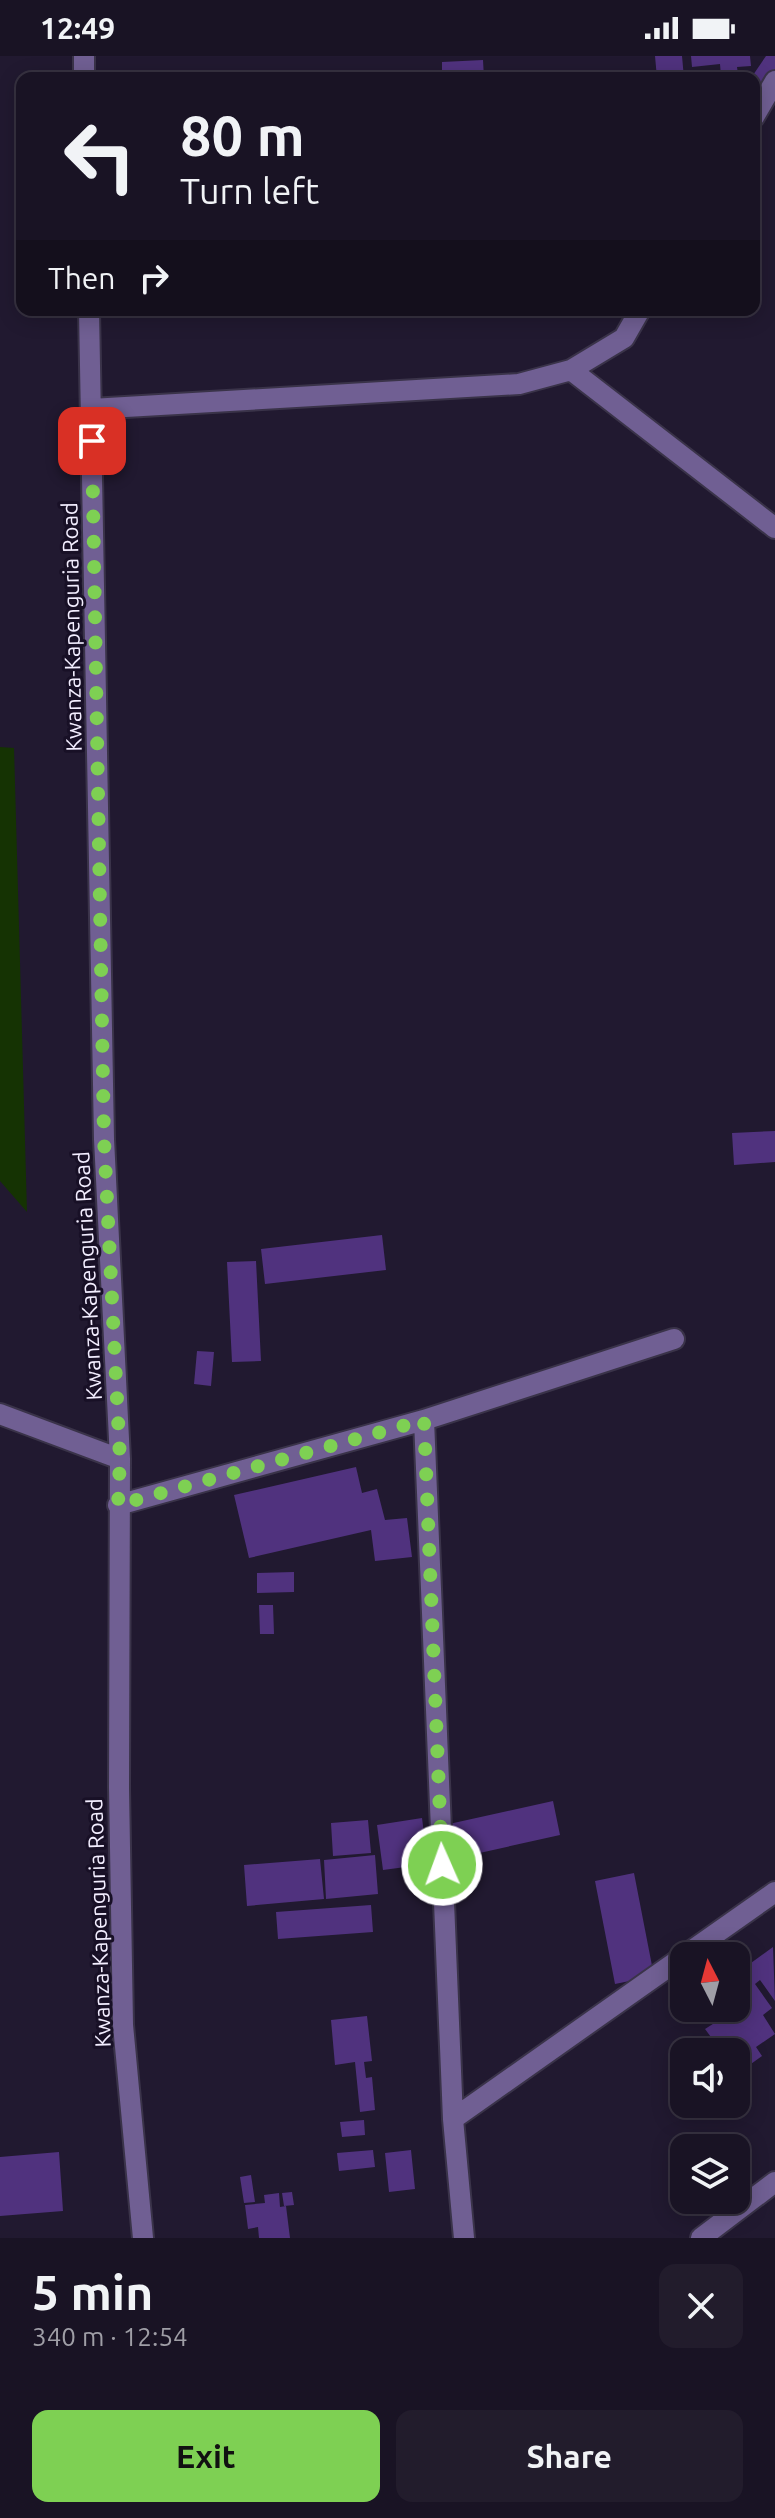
<!DOCTYPE html>
<html lang="en">
<head>
<meta charset="utf-8">
<style>
  body { margin:0; font-family:Ubuntu,sans-serif; background:#221c2c; color:#f1f3f6; height:100vh; display:flex; flex-direction:column; font-size:30px; white-space:nowrap }
  * { box-sizing:border-box; margin:0 }
  p { font-size:26px; color:#9f9ea6 }
  .icon { flex:none; width:44px; height:44px; fill:none; stroke:currentColor; stroke-width:2; stroke-linecap:round; stroke-linejoin:round }
  .map { position:relative; height:2182px; overflow:hidden }
  .drawer { display:flex; flex-direction:column; background:#191324; flex:1 }
  .drawer>* { flex:none }
  .banner { position:absolute; left:16px; top:16px; width:744px; height:244px; border-radius:16px; box-shadow:0 4px 20px #0003,0 0 0 2px #373241; background:#191324; color:#f1f3f6; overflow:hidden }
  .needle { width:52px; rotate:354deg }
  .buttons { position:absolute; left:670px; top:1886px; display:grid; gap:16px }
  .buttons a { display:grid; place-items:center; width:80px; height:80px; border-radius:16px; background:#191324; box-shadow:0 4px 20px #0003,0 0 0 2px #373241; font-size:40px }
  .pin { position:absolute; display:grid; place-items:center; width:68px; height:68px; color:#fff; margin:-34px; border-radius:16px; box-shadow:0 4px 12px #0006 }
  .me { position:absolute; width:88px; margin:-44px; rotate:358deg; stroke-linejoin:round; filter:drop-shadow(0 0 6px #0008) }
  .turn { display:flex; align-items:center; gap:28px; height:168px; padding:0 32px; font-size:36px }
  .turn .icon { width:104px; height:104px; stroke-width:2.5 }
  .turn b { display:block; font-size:56px; line-height:68px }
  .then { display:flex; align-items:center; height:76px; padding:0 32px; background:#0003; gap:16px; font-size:30px }
  .round { display:grid; place-items:center; flex:none; width:84px; height:84px; border-radius:16px; background:#221c2c }
  .head { display:flex; align-items:center; justify-content:space-between; height:136px; padding:0 32px }
  h1 { font-size:48px; font-weight:600; line-height:60px }
  .primary-button { display:flex; gap:16px; margin-top:auto; padding:16px 32px }
  .primary-button a { flex:1; height:92px; border-radius:16px; background:#7ed053; color:#111; font-size:32px; font-weight:600; line-height:92px; text-align:center }
  .primary-button a+a { background:#221c2c; color:#f1f3f6 }
  .status { display:flex; justify-content:space-between; align-items:center; height:56px; padding:0 40px; background:#191324; direction:ltr }
  .status svg { height:22px; fill:currentColor }
  .map>svg:first-child { display:block }
  .green { fill:#153303 }
  .building { fill:#50327e }
  .lines { fill:none; stroke-linecap:round; stroke-linejoin:round }
  .minor-casing { stroke:#3a3349; stroke-width:24 }
  .minor { stroke:#705f93; stroke-width:20 }
  .route { stroke:#7ed053; stroke-width:14; stroke-dasharray:0 25.2 }
  .labels { text-anchor:middle; dominant-baseline:central; stroke-width:6; stroke-linejoin:round; paint-order:stroke }
  .street-label { font-size:22px; fill:#f3eeff; stroke:#181026 }
</style>
</head>
<body>
<div class="status"><b>12:49</b><svg viewBox="0 0 49 12"><path d="M0 12V9h3v3zM5 12V6h3v6zM10 12V3h3v9zM15 12V0h3v12zM26 1h20v11H26zM47 4h2v5h-2z"/></svg></div>
<div class="map">
<svg width="775" height="2182" viewBox="0 0 775 2182">
  <rect width="100%" height="100%" fill="#211930"/>
  <path class="green" d="M0,691L14,692L27,1156L0,1125Z"/>
  <path class="building" d="M655,0H682L684,22H657Z
    M691,0H750L751,10L737,11L738,18L721,20L720,8L692,11Z
    M766,0H775V38L754,69L751,22Z
    M483,4L484,22H442V6Z
    M775,1075V1106L734,1109L732,1077Z
    M382,1179L386,1214L265,1228L261,1193Z
    M256,1205L261,1305L232,1306L227,1206Z
    M197,1295L214,1296L211,1330L194,1328Z
    M356,1411L362,1437L377,1433L385,1464L407,1462L412,1501L375,1505L371,1474L249,1502L234,1439Z
    M294,1516V1536L257,1537V1517Z
    M259,1549H273L274,1578H260Z
    M553,1745L560,1779L457,1802L449,1768Z
    M422,1762L428,1808L383,1814L377,1769Z
    M368,1764L371,1797L333,1800L331,1767Z
    M375,1799L378,1838L326,1843L324,1804Z
    M320,1803L324,1843L247,1850L244,1809Z
    M634,1817L654,1920L615,1928L595,1825Z
    M371,1849L373,1876L278,1883L276,1856Z
    M773,1891L775,1945L760,1924L755,1928L772,1952L763,1959L775,1978L756,1991L762,2000L737,2018L736,1996H722L705,1973L716,1966L706,1952H736V1908L739,1905L744,1912Z
    M367,1960L372,2005L364,2006L366,2022L372,2021L375,2054L360,2056L355,2006L335,2009L331,1964Z
    M364,2064L365,2079L342,2081L340,2066Z
    M373,2094L375,2111L339,2115L337,2097Z
    M411,2094L415,2133L389,2136L385,2097Z
    M59,2096L63,2155L0,2160V2101Z
    M251,2119L255,2146L244,2147L240,2121Z
    M292,2136L294,2149L284,2150L282,2137Z
    M279,2137L280,2151L286,2150L290,2182H259L258,2171L248,2173L245,2149L265,2147L264,2139Z"/>
  <g class="lines">
    <defs>
      <path id="minor" d="M84,0V22
        M754,61L775,25
        M89,254L104,1083L120,1403L119,1732L123,1969L143,2182
        M571,314L775,472
        M91,353L519,328L571,314L624,282L640,254
        M0,1358L120,1403
        M424,1364L453,2063L464,2182
        M118,1449L424,1364L674,1283
        M684,1900L775,1836
        M453,2063L684,1900
        M701,2182L775,2126"/>
    </defs>
    <use href="#minor" class="minor-casing"/>
    <use href="#minor" class="minor"/>
  </g>
  <g class="lines">
    <path class="route" d="M92,385L104,1083L120,1403L118,1449L424,1364L442,1809"/>
  </g>
  <g class="labels">
    <g class="street-label">
      <text transform="translate(71 571) rotate(-91)">Kwanza-Kapenguria Road</text>
      <text transform="translate(87 1220) rotate(-93)">Kwanza-Kapenguria Road</text>
      <text transform="translate(98 1867) rotate(-92)">Kwanza-Kapenguria Road</text>
    </g>
  </g>
</svg>
<div class="buttons">
<a><svg class="needle" viewBox="-14 -14 28 28"><path d="M0-13l5 13h-10z" fill="#e53935"/><path d="M0 13l5-13h-10z" fill="#9f9ea6"/></svg></a>
<a><svg class="icon" aria-label="sound" viewBox="0 0 24 24"><path d="M4 9h4l5-4v14l-5-4H4zM17 9q2 3 0 6"/></svg></a>
<a><svg class="icon" aria-label="layers" viewBox="0 0 24 24"><path d="M12 4l9 5-9 5-9-5zM3 14l9 5 9-5"/></svg></a>
</div>
<div class="pin" style="left:92px;top:385px;background:#d93025"><svg class="icon" aria-label="arrive" viewBox="0 0 24 24"><path d="M6 21V4h12l-3 4 3 4H6"/></svg></div>
<svg class="me" style="left:442px;top:1809px" viewBox="-20 -20 40 40"><circle r="17" fill="#7ed053" stroke="#fff" stroke-width="3"/><path d="M0-11L8 9 0 5-8 9z" fill="#fff"/></svg>
<div class="banner">
<div class="turn"><svg class="icon" aria-label="left" viewBox="0 0 24 24"><path d="M17 20v-9H6M10 6l-5 5 5 5"/></svg><div><b>80 m</b>Turn left</div></div>
<div class="then">Then<svg class="icon" aria-label="right" viewBox="0 0 24 24"><path d="M7 20v-9h11M14 6l5 5-5 5"/></svg></div>
</div>
</div>
<section class="drawer">
<div class="head"><div><h1>5 min</h1><p>340 m · 12:54</p></div><a class="round"><svg class="icon" aria-label="close" viewBox="0 0 24 24"><path d="M6 6l12 12M18 6L6 18"/></svg></a></div>
<div class="primary-button"><a>Exit</a><a>Share</a></div>
</section>
</body>
</html>
